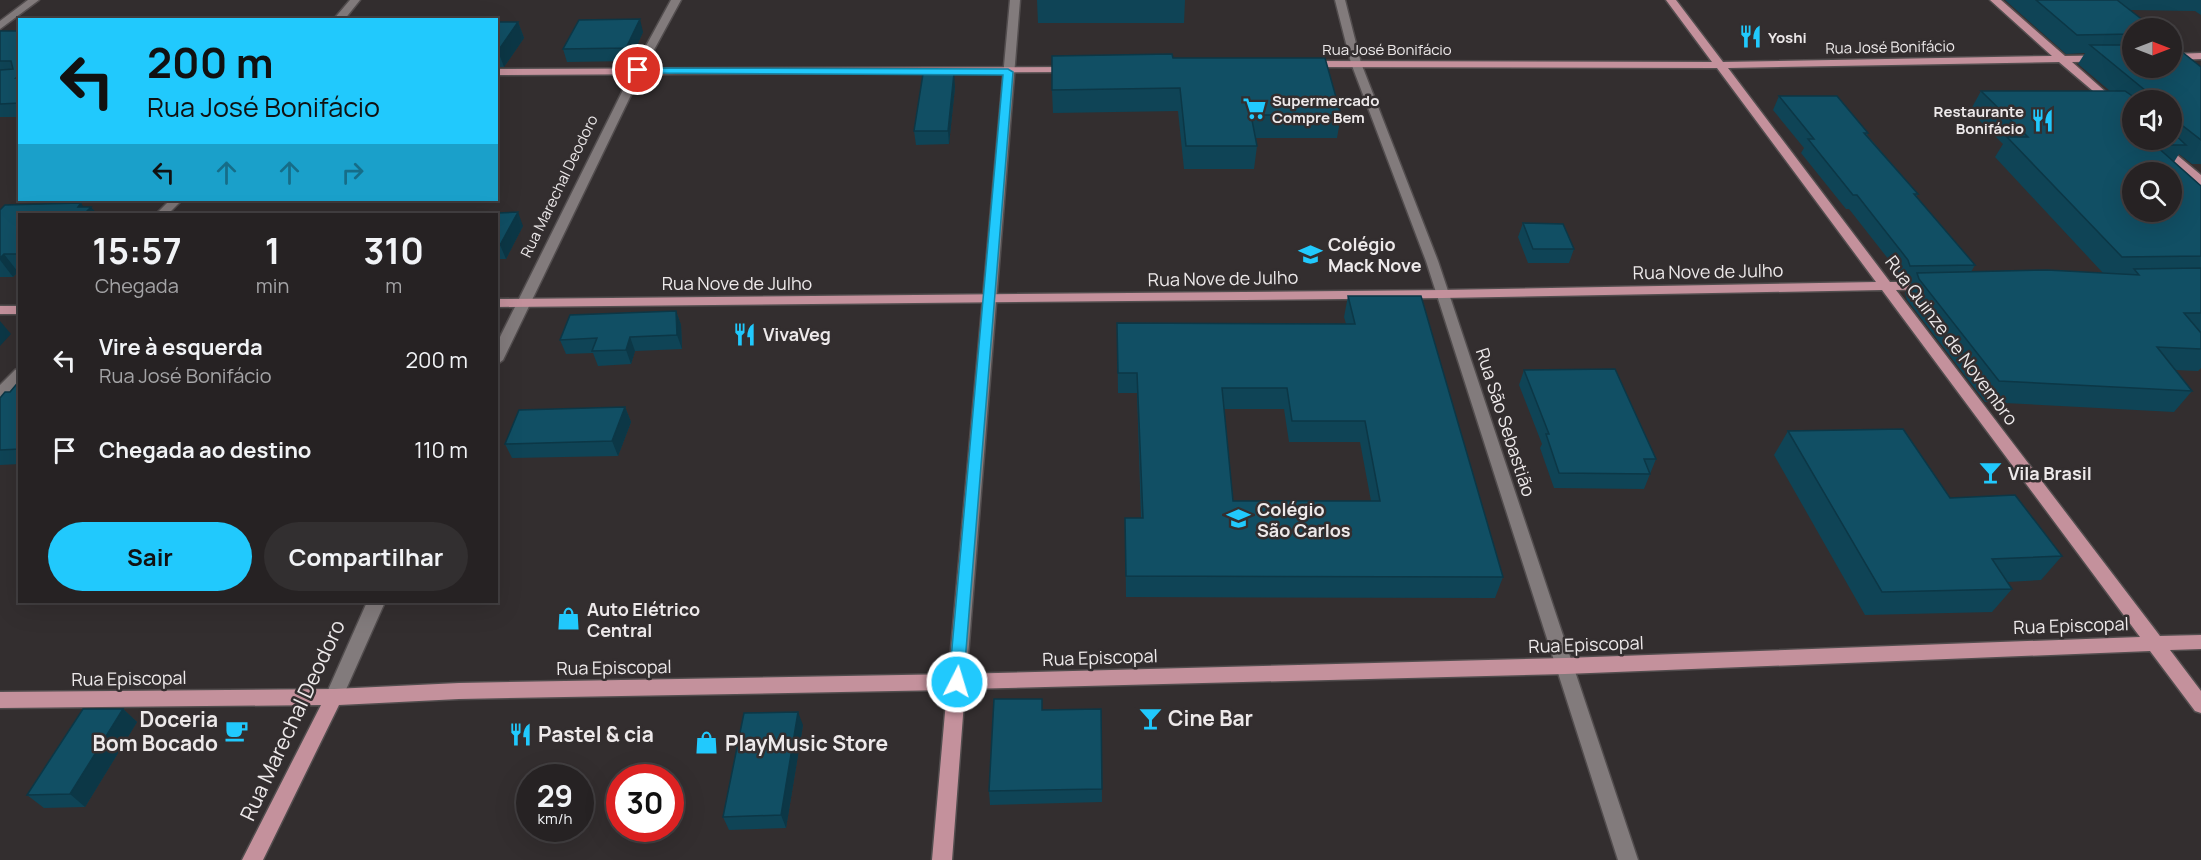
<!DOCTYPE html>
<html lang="pt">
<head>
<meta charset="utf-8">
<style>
  body { margin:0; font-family:Manrope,sans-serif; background:#322f30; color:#f1f3f6; height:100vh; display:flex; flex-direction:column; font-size:22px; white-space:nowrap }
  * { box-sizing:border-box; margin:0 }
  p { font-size:20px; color:#a4a4a6 }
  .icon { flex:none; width:33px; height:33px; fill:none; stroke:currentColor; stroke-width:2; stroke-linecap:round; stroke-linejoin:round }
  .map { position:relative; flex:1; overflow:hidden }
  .details { position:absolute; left:18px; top:213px; width:480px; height:390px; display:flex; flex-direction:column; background:#262223; border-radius:0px; box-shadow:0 6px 24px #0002,0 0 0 2px #423f41 }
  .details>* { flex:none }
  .top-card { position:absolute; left:18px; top:18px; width:480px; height:183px; border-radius:0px; box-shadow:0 6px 24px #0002,0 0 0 2px #423f41; background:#21c9fd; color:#111; overflow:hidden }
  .needle { width:39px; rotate:90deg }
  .controls { position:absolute; left:2122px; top:18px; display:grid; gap:12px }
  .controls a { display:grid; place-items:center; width:60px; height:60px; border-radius:50%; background:#262223; box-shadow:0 6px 24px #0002,0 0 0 2px #423f41; font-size:30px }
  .speed { position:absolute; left:516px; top:764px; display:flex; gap:12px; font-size:30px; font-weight:700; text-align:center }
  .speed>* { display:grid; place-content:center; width:78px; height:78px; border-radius:50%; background:#262223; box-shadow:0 6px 24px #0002,0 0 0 2px #423f41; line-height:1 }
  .speed small { font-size:15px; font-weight:400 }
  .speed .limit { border:9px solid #d22; background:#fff; color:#111 }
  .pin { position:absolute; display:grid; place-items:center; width:51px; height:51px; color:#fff; margin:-26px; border:3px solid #fff; border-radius:50%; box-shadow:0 2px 6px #0007 }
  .me { position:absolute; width:66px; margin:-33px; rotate:5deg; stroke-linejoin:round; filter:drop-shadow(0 0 4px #0008) }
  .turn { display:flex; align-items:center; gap:21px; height:126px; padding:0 30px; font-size:27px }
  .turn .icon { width:78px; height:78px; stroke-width:2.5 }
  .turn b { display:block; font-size:42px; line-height:51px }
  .lanes { display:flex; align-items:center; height:57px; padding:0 30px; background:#0003; justify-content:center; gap:30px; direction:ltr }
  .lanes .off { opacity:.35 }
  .eta { display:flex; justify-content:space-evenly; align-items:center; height:102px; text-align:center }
  .eta b { font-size:36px; font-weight:700; line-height:42px }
  .cta { display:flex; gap:12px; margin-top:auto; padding:12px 30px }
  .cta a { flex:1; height:69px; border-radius:36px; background:#21c9fd; color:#111; font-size:24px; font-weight:700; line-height:69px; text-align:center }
  .cta a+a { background:#322f30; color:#f1f3f6 }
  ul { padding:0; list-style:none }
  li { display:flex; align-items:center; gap:18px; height:90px; padding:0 30px }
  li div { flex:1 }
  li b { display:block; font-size:22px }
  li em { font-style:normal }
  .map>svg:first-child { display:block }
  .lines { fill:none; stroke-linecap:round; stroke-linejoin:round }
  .minor-casing { stroke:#524d4e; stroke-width:3 }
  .major-casing { stroke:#524d4e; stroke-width:3 }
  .minor { fill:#827b7c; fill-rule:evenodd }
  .major { fill:#c4919c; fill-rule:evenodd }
  .wall { fill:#0f4456; fill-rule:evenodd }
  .shaded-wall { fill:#0c3746 }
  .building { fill:#114f64; stroke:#0c3746; stroke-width:1.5; fill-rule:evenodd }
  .route { fill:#21c9fd; stroke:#1583a4; stroke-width:1.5 }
  .labels { text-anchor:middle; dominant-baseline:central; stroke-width:5; stroke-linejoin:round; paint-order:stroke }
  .far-poi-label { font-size:15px; font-weight:bold; fill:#ede9ea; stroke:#332e2f; text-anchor:start }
  .far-street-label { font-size:15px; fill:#ede9ea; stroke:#332e2f }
  .poi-label { font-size:18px; font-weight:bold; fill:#ede9ea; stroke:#332e2f; text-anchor:start }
  .street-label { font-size:18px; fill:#ede9ea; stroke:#332e2f }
  .near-poi-label { font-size:21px; font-weight:bold; fill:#ede9ea; stroke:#332e2f; text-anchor:start }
  .near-street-label { font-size:21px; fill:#ede9ea; stroke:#332e2f }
</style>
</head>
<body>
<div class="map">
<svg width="2201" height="860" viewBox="0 0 2201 860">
  <rect width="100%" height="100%" fill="#332e2f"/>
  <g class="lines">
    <defs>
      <path id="minor" d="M28,0H39L0,29V21Z
        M350,0H360L344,20H333Z
        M671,0H681L643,70L503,360L496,365V345L633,70Z
        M1010,0H1020L966,682L963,687L957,690L951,687L948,682Z
        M1335,0H1345L1361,63L1438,261L1638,860H1618L1426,261L1351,63Z
        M170,200H182L168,214H156Z
        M20,368V382L5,398L0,399V385L15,370Z
        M367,602H385L340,703L334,705L328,703L325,697Z"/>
      <path id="major" d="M1666,0H1676L1723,62L2052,56L1990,0H2001L2065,56L2133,55V61L2072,62L2133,116V125L2059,62L1728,68L1890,282H1935L1937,285L1930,289L1896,290L2160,636L2201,635V649L2170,650L2201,691V713L2195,711L2150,651L1565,674L965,689L952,860H932L947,690L459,699L339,705L263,860H242L321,705L0,708V692L334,689L459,683L957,674L1565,658L2140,637L1882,290L1443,298L496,307V299L1443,290L1876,282L1717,68L1308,67L1303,64L1308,61L1712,62Z
        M2201,53V59L2172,60V54Z
        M1071,67L1075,68V72L496,75V69Z
        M2148,140H2159L2201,175V185L2197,184Z
        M0,306H20V314H0Z"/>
    </defs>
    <use href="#minor" class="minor-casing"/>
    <use href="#major" class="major-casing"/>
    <use href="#minor" class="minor"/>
    <use href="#major" class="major"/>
  </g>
  <path class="wall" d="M1037,0H1185L1184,23H1038Z
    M2005,0H2201V15L2195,11L2130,10L2133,28V68L2201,67V164H2192L2179,154L2174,162L2201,186V368L2198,371L2175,370L2192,391L2174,412L1985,402L1907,300L1905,293L1912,280L1901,281L1900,274L1849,209H1846L1801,153L1804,148L1773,110L1779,96L1868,133L1867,135L1918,194L1916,197L1975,265L1971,272L2103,273L1995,157L2003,144L1970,111L1981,91H2110L2078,64L2085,53L2066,54ZM2133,100H2172V140Z
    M496,22H518L524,38L504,67H496Z
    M0,31H20V117H0Z
    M643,32L630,61L567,62L563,49Z
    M1173,58L1341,115L1337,138H1256L1257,146L1254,169H1184L1178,111L1053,113L1052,90Z
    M955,87L949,144L916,145L914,131Z
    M91,207L97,214H20V272H18L13,277H0V210Z
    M496,214L523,226L506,259H496Z
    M1523,223L1574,249L1569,263H1528L1518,237Z
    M1348,296L1503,577L1495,598L1126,597L1125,518H1141L1137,393H1118L1117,323L1346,324L1344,317ZM1224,409H1284L1289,442H1360L1371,501H1233Z
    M676,311L681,325L682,349L635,351L631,364L598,366L593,353L566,354L560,340Z
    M1524,370L1656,459L1644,489L1554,488L1540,448L1542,444L1519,385Z
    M20,380V464L0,465V398L10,392Z
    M625,407L631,422L618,456L512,458L505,444Z
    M1788,431L1950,498L2062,556L2041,580L2007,582L2012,589L1992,612L1865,615L1774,455Z
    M123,709L137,722L85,807L44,808L27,795Z
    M1101,709L1102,802L990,805L989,791L1043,710Z
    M803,725L786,828L729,830L723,817Z"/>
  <path class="shaded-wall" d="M640,19L643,32L630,61L626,48Z
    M518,22L524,38L504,67L498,51Z
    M954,73L955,87L949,144L948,131Z
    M81,203L87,212L91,207L97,214H83L78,207Z
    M518,212L523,226L506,259L500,245Z
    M4,254L18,272L13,277L0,260V258Z
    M676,311L681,325L682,349L677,335Z
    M0,321L11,334L0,346Z
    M630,337L635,351L631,364L626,350Z
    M625,407L631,422L618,456L612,441Z
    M123,709L137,722L85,807L70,794Z
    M798,712L803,725L786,828L781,815Z"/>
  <path class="building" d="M2036,0H2117L2153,28H2133V34L2077,35Z
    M640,19L626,48L563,49L579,20Z
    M496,22H518L498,51H496Z
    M0,31H20V75L16,78H20V103L0,104V70L13,69L11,61H0Z
    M2172,44L2201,67V140L2174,119H2172V100H2148V97L2143,91H2146L2090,45H2133V68H2172Z
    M1172,54L1173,58H1325L1341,115H1251L1257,146H1186L1180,88L1052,90V56Z
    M954,73L948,131H914L923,74Z
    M1981,91H2125L2138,100H2133V140H2172V132L2186,145H2155L2201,186V256L2122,257L2007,137H2028ZM2133,172H2172V212H2133Z
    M1779,96H1837L1868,133H1864L1918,194H1914L1975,265L1910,266L1908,260L1857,195H1853L1808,139H1814Z
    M81,203L78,207H91L84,214H20V254H4L0,258V210L5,205Z
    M518,212L500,245H496V214H477Z
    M1523,223L1563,224L1574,249H1533Z
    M2201,268V313H2184L2201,333V349L2157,347L2192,391L1999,381L1919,279L1917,273L2047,270L2139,275L2134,269Z
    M1348,296H1421L1503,577L1126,576L1125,518H1143L1137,373H1118L1117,323L1355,324ZM1222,388H1287L1292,421H1365L1380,501H1233Z
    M676,311L677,335L630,337L626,350L592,351L597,338L560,340L570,315Z
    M1615,369L1656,459H1644L1650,474L1559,473L1546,434H1549L1524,370Z
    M20,380V449L0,450V398L5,392H10Z
    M625,407L612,441L505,444L519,410Z
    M1903,429L1950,498L2015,495L2062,556L1992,559L2012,589L1882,592L1788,431Z
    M994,699H1042V710L1101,709L1102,789L989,791Z
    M83,709H123L70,794L27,795Z
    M798,712L781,815L723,817L744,713Z"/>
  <path class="route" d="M635,68L1008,69L1013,72L963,687H951L949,682L1003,75L638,73L633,70Z"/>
  <defs>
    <symbol id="restaurant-bare" viewBox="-9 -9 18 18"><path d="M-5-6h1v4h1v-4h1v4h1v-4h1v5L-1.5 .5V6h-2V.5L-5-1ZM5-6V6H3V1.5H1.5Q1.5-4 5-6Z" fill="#21c9fd" stroke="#332e2f" stroke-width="2.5" paint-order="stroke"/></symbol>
    <symbol id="supermarket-bare" viewBox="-9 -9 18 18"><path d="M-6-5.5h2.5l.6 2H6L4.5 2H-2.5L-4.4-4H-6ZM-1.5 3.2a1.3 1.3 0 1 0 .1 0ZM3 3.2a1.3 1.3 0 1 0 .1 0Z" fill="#21c9fd" stroke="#332e2f" stroke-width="2.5" paint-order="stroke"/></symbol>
    <symbol id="school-bare" viewBox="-9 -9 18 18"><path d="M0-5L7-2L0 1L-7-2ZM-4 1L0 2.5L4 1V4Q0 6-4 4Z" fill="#21c9fd" stroke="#332e2f" stroke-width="2.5" paint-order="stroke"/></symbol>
    <symbol id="bar-bare" viewBox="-9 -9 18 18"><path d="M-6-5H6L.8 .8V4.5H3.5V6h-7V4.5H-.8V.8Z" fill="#21c9fd" stroke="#332e2f" stroke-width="2.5" paint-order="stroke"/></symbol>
    <symbol id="university-bare" viewBox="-9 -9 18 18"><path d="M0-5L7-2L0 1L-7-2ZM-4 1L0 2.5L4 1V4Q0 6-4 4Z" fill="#21c9fd" stroke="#332e2f" stroke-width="2.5" paint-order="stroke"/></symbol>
    <symbol id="shop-bare" viewBox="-9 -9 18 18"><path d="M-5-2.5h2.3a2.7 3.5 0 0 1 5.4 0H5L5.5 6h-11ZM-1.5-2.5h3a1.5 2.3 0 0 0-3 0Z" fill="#21c9fd" stroke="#332e2f" stroke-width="2.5" paint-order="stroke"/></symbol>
    <symbol id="cafe-bare" viewBox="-9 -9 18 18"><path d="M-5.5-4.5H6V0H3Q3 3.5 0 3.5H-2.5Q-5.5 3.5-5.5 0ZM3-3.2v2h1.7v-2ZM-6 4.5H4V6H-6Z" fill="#21c9fd" stroke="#332e2f" stroke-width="2.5" paint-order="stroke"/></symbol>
  </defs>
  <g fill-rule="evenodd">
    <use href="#restaurant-bare" x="1734" y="20" width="33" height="33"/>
    <use href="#supermarket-bare" x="1238" y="92" width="33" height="33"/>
    <use href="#restaurant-bare" x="2026" y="104" width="33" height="33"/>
    <use href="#school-bare" x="1294" y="238" width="33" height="33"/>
    <use href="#restaurant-bare" x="728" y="318" width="33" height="33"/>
    <use href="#bar-bare" x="1974" y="456" width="33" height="33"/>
    <use href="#university-bare" x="1222" y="502" width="33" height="33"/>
    <use href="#shop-bare" x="552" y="602" width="33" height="33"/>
    <use href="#bar-bare" x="1134" y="702" width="33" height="33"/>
    <use href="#cafe-bare" x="220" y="714" width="33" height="33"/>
    <use href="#restaurant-bare" x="504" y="718" width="33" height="33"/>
    <use href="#shop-bare" x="690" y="726" width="33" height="33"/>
  </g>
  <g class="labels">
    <g class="far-poi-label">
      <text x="1768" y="37">Yoshi</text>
      <text x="1272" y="100">Supermercado<tspan x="1272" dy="17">Compre Bem</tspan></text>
      <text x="2024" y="111" text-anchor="end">Restaurante<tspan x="2024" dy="17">Bonifácio</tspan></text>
    </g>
    <g class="far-street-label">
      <text transform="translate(1890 47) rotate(-1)">Rua José Bonifácio</text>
      <text x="1387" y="49">Rua José Bonifácio</text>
      <text transform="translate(559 186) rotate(-64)">Rua Marechal Deodoro</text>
    </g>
    <g class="poi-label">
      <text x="1328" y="244">Colégio<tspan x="1328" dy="21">Mack Nove</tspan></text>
      <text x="763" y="334">VivaVeg</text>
      <text x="2008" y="473">Vila Brasil</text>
      <text x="1257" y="509">Colégio<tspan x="1257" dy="21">São Carlos</tspan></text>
      <text x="587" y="609">Auto Elétrico<tspan x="587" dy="21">Central</tspan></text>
    </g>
    <g class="street-label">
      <text transform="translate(1708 271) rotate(-1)">Rua Nove de Julho</text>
      <text transform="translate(1223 278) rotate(-1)">Rua Nove de Julho</text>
      <text x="737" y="283">Rua Nove de Julho</text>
      <text transform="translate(1952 340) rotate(53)">Rua Quinze de Novembro</text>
      <text transform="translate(1506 422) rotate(72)">Rua São Sebastião</text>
      <text transform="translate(2071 625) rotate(-2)">Rua Episcopal</text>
      <text transform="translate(1586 644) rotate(-2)">Rua Episcopal</text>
      <text transform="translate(1100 657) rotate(-2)">Rua Episcopal</text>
      <text transform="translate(614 667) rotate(-1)">Rua Episcopal</text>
      <text transform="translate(129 678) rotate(-1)">Rua Episcopal</text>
    </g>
    <g class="near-poi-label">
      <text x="1168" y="718">Cine Bar</text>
      <text x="218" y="719" text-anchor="end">Doceria<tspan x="218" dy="24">Bom Bocado</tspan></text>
      <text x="538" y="734">Pastel &amp; cia</text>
      <text x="725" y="743">PlayMusic Store</text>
    </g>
    <g class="near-street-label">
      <text transform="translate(292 720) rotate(-65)">Rua Marechal Deodoro</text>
    </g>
  </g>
</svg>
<div class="controls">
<a><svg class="needle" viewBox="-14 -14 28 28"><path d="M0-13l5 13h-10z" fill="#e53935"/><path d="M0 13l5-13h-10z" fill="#a4a4a6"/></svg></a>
<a><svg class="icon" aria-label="sound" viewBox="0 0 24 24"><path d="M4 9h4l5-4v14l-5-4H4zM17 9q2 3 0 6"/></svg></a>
<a><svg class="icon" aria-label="search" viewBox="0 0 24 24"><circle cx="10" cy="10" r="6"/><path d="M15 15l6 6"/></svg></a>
</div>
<div class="speed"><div>29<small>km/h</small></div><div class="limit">30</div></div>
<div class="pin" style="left:638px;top:70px;background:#d93025"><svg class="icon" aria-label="arrive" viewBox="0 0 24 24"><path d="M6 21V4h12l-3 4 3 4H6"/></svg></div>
<svg class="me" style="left:957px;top:682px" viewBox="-20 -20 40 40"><circle r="17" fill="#21c9fd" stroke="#fff" stroke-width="3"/><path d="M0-11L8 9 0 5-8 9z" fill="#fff"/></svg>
<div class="top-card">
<div class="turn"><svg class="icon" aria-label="left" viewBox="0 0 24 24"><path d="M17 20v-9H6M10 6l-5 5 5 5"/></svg><div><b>200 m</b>Rua José Bonifácio</div></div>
<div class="lanes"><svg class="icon" aria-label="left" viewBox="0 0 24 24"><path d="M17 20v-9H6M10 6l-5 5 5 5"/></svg><svg class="icon off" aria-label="ahead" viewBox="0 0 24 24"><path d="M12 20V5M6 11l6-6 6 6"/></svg><svg class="icon off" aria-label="ahead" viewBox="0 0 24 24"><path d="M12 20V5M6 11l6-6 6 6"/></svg><svg class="icon off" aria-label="right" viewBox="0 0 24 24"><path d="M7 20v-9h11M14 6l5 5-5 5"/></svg></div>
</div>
<section class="details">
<div class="eta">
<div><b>15:57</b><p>Chegada</p></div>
<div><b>1</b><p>min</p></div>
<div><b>310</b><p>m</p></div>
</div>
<ul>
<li><svg class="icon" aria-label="left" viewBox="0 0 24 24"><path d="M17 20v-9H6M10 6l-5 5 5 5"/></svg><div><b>Vire à esquerda</b><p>Rua José Bonifácio</p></div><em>200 m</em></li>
<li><svg class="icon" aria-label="arrive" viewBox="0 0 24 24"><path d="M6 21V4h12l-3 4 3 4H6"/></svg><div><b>Chegada ao destino</b></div><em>110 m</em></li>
</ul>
<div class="cta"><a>Sair</a><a>Compartilhar</a></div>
</section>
</div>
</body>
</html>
